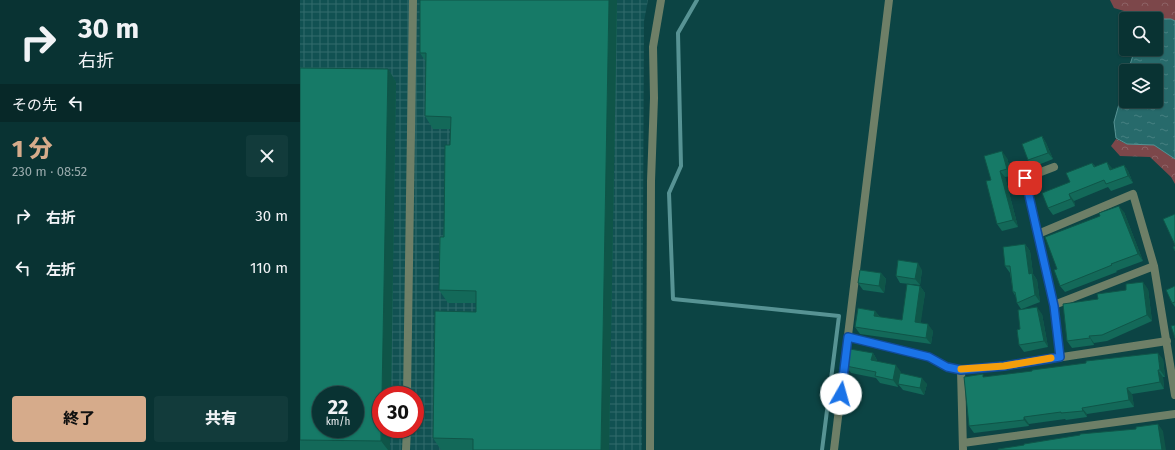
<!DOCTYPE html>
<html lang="ja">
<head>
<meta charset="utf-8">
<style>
  body { margin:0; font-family:"Fira Sans","Noto Sans JP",sans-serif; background:#123b3b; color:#f1f3f6; height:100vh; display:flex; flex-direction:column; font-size:15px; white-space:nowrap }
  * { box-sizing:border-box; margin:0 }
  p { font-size:13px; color:#99aaac }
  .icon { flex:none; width:22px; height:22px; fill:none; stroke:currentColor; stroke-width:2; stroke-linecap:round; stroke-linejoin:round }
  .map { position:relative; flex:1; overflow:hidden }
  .side { display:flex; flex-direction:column; background:#093333; width:300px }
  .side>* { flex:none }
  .hud { background:#093333; color:#f1f3f6; overflow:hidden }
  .fabs { position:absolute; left:819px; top:12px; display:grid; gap:8px }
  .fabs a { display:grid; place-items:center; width:44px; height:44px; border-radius:4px; background:#093333; box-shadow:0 1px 3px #0004,0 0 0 1px #294e4e; font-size:20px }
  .speed { position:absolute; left:12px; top:386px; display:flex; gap:8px; font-size:20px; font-weight:700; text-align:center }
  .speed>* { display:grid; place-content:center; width:52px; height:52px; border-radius:50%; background:#093333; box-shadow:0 1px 3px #0004,0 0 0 1px #294e4e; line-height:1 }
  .speed small { font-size:10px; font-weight:400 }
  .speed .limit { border:6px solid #d22; background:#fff; color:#111 }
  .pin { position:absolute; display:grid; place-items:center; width:34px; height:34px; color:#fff; margin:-17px; border-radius:8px; box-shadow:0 2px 6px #0006 }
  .me { position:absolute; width:44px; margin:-22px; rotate:7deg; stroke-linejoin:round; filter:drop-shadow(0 0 3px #0008) }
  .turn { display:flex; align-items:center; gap:14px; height:84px; padding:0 12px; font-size:18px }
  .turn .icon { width:52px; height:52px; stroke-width:2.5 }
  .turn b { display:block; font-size:28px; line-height:34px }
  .then { display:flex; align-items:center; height:38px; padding:0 12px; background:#0003; gap:8px; font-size:15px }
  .round { display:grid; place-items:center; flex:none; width:42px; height:42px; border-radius:4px; background:#123b3b }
  .head { display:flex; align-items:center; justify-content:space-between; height:68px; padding:0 12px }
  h1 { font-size:24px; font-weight:800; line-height:30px; color:#d6ab8b }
  .button { display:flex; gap:8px; margin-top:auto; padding:8px 12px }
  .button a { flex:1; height:46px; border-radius:4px; background:#d6ab8b; color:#111; font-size:16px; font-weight:800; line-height:46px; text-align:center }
  .button a+a { background:#123b3b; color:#f1f3f6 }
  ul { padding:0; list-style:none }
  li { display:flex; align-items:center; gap:12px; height:52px; padding:0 12px }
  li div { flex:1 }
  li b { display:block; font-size:15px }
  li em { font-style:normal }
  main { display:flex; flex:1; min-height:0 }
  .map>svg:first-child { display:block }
  .industrial { fill:url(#industrial-grid); fill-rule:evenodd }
  .forest { fill:url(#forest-crowns) }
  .water { fill:url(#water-ripples); stroke:#579394 }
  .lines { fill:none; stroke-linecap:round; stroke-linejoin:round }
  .stream { stroke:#579394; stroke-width:4 }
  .service { stroke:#6e7f67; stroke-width:8 }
  .minor { stroke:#6e7f67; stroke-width:8 }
  .tertiary { stroke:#6e7f67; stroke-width:8 }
  .wall { fill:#136959 }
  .shaded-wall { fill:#0f5548 }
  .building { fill:#167a67; stroke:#0f5548; fill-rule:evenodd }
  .route-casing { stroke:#114b97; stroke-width:10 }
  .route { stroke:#1a73e8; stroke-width:7 }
  .slow { stroke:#f59e0b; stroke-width:7 }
</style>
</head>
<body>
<main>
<section class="side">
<div class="hud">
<div class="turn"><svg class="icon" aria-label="right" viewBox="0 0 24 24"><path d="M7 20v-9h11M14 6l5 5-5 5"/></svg><div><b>30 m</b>右折</div></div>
<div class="then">その先<svg class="icon" aria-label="left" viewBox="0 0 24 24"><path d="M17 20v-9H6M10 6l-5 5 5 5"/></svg></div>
</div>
<div class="head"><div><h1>1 分</h1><p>230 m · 08:52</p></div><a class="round"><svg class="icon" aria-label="close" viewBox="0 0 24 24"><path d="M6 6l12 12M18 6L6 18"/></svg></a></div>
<ul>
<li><svg class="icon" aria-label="right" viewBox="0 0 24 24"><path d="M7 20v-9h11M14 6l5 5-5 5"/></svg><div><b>右折</b></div><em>30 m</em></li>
<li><svg class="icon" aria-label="left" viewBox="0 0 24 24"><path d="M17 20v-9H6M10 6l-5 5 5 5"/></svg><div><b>左折</b></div><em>110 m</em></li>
</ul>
<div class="button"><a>終了</a><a>共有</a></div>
</section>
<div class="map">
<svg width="875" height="450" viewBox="0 0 875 450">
  <defs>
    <pattern id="industrial-grid" width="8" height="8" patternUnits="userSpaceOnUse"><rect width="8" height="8" fill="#115152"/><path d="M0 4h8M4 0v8" fill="none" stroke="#326b6c"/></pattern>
    <pattern id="forest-crowns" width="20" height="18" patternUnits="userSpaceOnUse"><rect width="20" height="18" fill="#7c474a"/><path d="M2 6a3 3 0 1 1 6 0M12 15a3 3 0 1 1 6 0" fill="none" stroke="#8d6265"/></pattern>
    <pattern id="water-ripples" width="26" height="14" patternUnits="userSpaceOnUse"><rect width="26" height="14" fill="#276a6b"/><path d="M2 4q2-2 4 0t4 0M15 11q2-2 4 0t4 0" fill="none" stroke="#458081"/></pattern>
  </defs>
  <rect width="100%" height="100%" fill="#0c4444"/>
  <path class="industrial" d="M0,0H348L344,21L342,450H0ZM21,395H55V429H21ZM81,395H115V429H81Z"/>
  <path class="forest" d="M810,0H875V21L871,19H851L814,8Z
    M816,139L827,144L854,145L875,159V184L871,177L850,157L820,156L811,146Z"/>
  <path class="water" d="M856,19H871L875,21V159L854,145L827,144L816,138L814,122L826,79V101H856V71H828L835,49H856Z"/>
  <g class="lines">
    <path class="stream" d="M397,0L378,33L381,166L369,193L373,299L539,316L522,450"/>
    <path class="service" d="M107,395L113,0
      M106,450L107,429"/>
    <path class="minor" d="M754,167L725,178L754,305L760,357
      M738,234L833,194L854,266L875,395
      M754,305L854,266
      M548,337L629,357L647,367L661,370L704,366L867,341
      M661,370L663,450
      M663,443L875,414
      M534,450L589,0"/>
    <path class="tertiary" d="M350,450L351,181L354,98L353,47L361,0"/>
  </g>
  <path class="wall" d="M317,0L309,450H141L133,438L176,312V303H148L139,290L150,145L151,129H133L125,116L126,62L120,53Z
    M0,68L88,69L96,82L91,395H81L90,429V450H0Z
    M742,136L746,143L753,159L733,167L728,160Z
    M707,158L712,176L705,177L718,227L702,231L697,224L691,180Z
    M792,163L795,166L812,169L824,165L828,171L833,183L811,191L808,187L774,201L775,206L753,215L748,208L770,182Z
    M824,212L843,261L816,271L817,272L765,292L760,286L757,269Z
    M725,244L730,251L733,274L737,280L740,302L722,309L742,314L748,347L724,352L719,345L721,309L717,303L716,297L713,292L710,273L705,266Z
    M622,270L620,285L600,283L596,276Z
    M581,273L586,279L584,293L563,290L558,283Z
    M620,286L625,293L620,323L633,331L631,344L560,334L555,327L575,311L580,317L602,320Z
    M875,286V307L872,303Z
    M848,289L852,321L807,341L794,343V345L772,348L767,341L798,299Z
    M573,353L577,360V361L601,372V373L627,384L624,395L603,390L598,384V387L580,383L576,378L551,373L546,366Z
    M863,359L865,377H863L864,389L832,394L834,407L787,414V417L766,420L765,419L729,424V426L674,433L669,426L685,377Z"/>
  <path class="shaded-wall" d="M309,0H317L309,450H301Z
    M88,69L96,82L91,395H82Z
    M742,136L746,143L753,159L748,153Z
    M702,151L707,158L712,176L707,169Z
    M807,162L812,168L815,177L810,170Z
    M824,165L828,171L833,183L828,176Z
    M700,171L705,177L718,227L713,220Z
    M769,194L774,201L775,206L771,199Z
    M819,206L824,212L843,261L838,254Z
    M725,244L730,251L733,274L737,280L740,302L735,295L729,274Z
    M618,263L622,270L620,285L615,279Z
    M581,273L586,279L584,293L579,286Z
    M843,282L848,289L852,321L847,315Z
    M620,286L625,293L620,329L615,322Z
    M737,307L742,314L748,347L744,341Z
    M575,311L580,317L574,316Z
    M628,324L633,331L631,344L626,338Z
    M789,336L794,343V345L790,338Z
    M573,353L577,360L576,367L571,360Z
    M858,353L863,359L865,377L860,370Z
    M596,365L601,372L598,387L593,380Z
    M858,370L863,377L864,389L860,382Z
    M622,378L627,384L624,395L620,388Z
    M827,388L832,394L834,407L829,400Z
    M782,408L787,414V417L783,411Z
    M724,417L729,424V426L724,420Z
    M858,424L863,431L866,450H862Z
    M82,429H90V450H88L81,441Z"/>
  <path class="building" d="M120,0H309L301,450H173V439L133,438L135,311L176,312V291L139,290L140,237H144L145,145H150L151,117L125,116L126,53H120Z
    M0,68L88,69L82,395H81V441L0,440ZM21,395H55V429H21Z
    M742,136L748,153L728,160L722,144Z
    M702,151L707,169L700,171L713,220L697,224L686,181L691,180L684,156Z
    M807,162L810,170L824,165L828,176L806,184L804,180L769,194L771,199L748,208L742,193L770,182L766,173L792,163L794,167Z
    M819,206L838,254L811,264L812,265L760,286L754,270L757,269L745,237L800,216L799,213Z
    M875,214V245L863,219Z
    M725,244L729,274L732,273L735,295L717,303L715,292H713L710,266H705L703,247Z
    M875,246V251L873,247Z
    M598,260L618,263L615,279L596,276Z
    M560,270L581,273L579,286L558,283Z
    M843,282L847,315L802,335L789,336L790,338L767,341L763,304L798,299L797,294L826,290V284Z
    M607,284L620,286L615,322L628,324L626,338L555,327L558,308L575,311L574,316L602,320Z
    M875,286V302L872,303L866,290Z
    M737,307L744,341L719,345L717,330L720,329L718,310Z
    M875,325V338L871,326Z
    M550,349L573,353L571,360L596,365L593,380L575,376L576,372L546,366Z
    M858,353L860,370H858L860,382L827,388L829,400L782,408L783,411L761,413V412L724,417V420L669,426L664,377L683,374V377L732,371V370L786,363V361Z
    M600,373L622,378L620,388L598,384Z
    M858,424L862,450H698V449L724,445V444L780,435V434L836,429V427Z"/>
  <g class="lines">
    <defs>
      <path id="route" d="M541,394L548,337L629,357L647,367L661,370L704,366L760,357L754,306L725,178"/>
    </defs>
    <use href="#route" class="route-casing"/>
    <use href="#route" class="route"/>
    <path class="slow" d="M661,369L704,366L751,358"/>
  </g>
</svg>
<div class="fabs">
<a><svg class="icon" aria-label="search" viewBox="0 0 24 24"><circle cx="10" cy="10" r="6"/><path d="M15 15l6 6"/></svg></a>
<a><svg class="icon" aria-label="layers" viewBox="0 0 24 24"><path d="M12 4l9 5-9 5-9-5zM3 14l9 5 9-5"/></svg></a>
</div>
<div class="speed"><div>22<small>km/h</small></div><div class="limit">30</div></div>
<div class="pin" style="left:725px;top:178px;background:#d93025"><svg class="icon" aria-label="arrive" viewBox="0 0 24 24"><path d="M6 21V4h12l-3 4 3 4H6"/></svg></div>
<svg class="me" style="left:541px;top:394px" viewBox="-20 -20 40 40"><circle r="19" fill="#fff"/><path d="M0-13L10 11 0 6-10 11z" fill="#1a73e8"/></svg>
</div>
</main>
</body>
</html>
